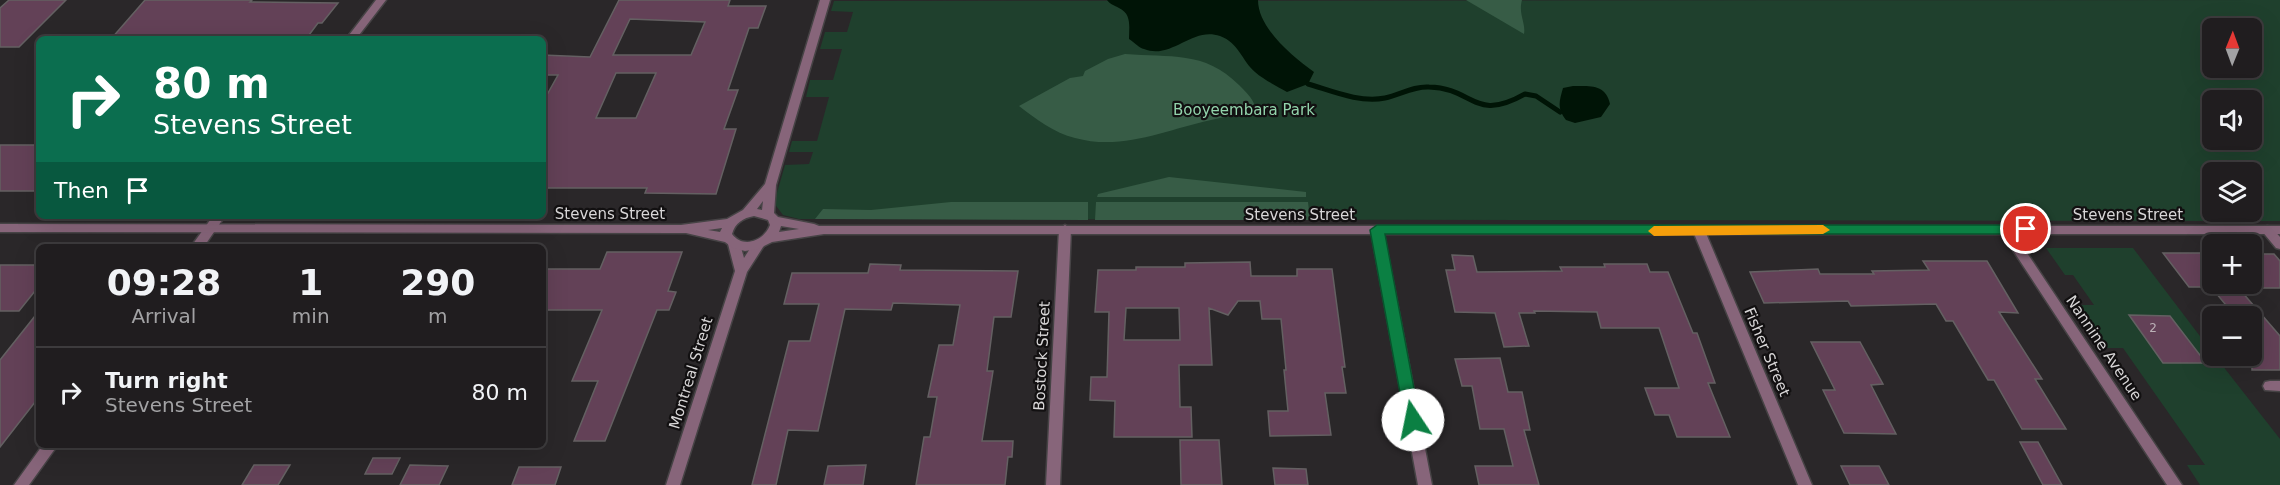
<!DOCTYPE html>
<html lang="en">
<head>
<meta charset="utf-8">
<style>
  body { margin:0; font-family:"DejaVu Sans",sans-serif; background:#2d2a2c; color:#f1f3f6; height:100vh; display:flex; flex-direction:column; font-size:22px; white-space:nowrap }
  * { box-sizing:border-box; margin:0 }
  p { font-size:20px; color:#a2a2a4 }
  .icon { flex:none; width:33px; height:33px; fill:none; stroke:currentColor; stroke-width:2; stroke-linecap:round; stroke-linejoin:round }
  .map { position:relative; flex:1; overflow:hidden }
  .details { position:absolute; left:36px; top:244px; width:510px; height:204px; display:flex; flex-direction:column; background:#201d1f; border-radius:9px; box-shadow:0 6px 24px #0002,0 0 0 2px #3d3b3d }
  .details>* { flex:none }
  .top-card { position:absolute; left:36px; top:36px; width:510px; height:183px; border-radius:9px; box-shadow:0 6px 24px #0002,0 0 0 2px #3d3b3d; background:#0b6e4f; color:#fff; overflow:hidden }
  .needle { width:39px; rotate:1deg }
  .tools { position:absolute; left:2202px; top:18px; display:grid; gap:12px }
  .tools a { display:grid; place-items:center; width:60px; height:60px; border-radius:9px; background:#201d1f; box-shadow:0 6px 24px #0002,0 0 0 2px #3d3b3d; font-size:30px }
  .pin { position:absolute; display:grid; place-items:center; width:51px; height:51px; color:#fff; margin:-26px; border:3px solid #fff; border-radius:50%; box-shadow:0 2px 6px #0007 }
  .me { position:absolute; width:66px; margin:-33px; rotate:349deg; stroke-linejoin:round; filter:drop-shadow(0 0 4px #0008) }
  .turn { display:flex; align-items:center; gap:21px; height:126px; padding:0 18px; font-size:27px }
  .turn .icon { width:78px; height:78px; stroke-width:2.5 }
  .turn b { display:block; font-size:42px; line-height:51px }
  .then { display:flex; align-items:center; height:57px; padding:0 18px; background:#0003; gap:12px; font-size:22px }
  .eta { display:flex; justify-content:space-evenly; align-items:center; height:102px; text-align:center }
  .eta b { font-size:36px; font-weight:800; line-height:42px }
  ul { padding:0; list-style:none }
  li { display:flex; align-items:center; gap:18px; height:90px; padding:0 18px; border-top:2px solid #3d3b3d }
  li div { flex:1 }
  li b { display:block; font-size:22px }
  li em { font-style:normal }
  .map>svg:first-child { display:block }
  .green { fill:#1f402d; fill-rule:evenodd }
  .forest { fill:#375c46 }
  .water { fill:#001406 }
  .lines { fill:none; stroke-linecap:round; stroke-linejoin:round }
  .stream { stroke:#001406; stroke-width:5 }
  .building { fill:#634157; stroke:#646062; stroke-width:1.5; fill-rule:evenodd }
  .minor-casing { stroke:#464345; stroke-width:3 }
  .tertiary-casing { stroke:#464345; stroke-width:3 }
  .minor { fill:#87657a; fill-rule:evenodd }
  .tertiary { fill:#87657a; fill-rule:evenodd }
  .route { fill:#0b8043; stroke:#07532c; stroke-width:1.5 }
  .slow { fill:#f59e0b }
  .labels { text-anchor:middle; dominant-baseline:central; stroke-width:4.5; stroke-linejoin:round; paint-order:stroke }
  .number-label { font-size:12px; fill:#bbb1b7 }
  .park-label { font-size:15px; fill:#93d4ac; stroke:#121011 }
  .street-label { font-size:15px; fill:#d8d6d7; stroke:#121011 }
</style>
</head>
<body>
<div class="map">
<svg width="2280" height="485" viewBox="0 0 2280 485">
  <rect width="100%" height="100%" fill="#2a2729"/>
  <path class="green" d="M2280,0V221L815,219H799L783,215L774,203L785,165L809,164L813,152H789L792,141H817L829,97H806L810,80H833L842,49H820L825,32H847L853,12L831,11L834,1ZM2212,28H2252V68H2212ZM2212,100H2252V140H2212ZM2212,172H2252V212H2212Z
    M2046,248H2133L2212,352V356H2215L2280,439V485H2200L2187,465H2205L2123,348H2105L2076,305H2094L2073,275H2065Z"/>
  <path class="forest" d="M1466,0H1522C1518,14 1526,23 1524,34Z
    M1125,54C1170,58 1204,50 1239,85C1247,93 1255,100 1256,112C1241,115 1226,116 1211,120C1165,130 1122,151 1075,138C1054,133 1036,119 1019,106L1070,78L1083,76L1085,71L1108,59Z
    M1169,177L1306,192V197H1097L1098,194Z
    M951,202H1088V220L815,219L823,209L871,210Z
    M1096,202H1308L1310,220H1095Z"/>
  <path class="water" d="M1107,0H1258C1258,28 1292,56 1314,72L1308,84L1287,92C1277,86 1264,80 1255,72C1242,61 1239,43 1220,36C1192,26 1172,60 1144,49C1139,48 1134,42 1129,39C1129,27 1132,14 1119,8C1114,5 1111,5 1107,0Z
    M1573,86C1590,86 1606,84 1610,104L1601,117L1575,123L1566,120C1557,108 1559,102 1563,88Z"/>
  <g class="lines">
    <path class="stream" d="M1308,84C1332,91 1359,103 1385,98C1400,95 1413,86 1429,87C1474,88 1474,123 1525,94L1536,96L1560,112"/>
  </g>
  <path class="building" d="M9,0H66L19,47H0V8Z
    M145,0H252L250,2L338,3L322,23H318L306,39H111Z
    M619,0H730L728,6H766L758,28H749L728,90H738L724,129H736L716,194L645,193L647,188H543V102L558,75H543V55L590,57ZM630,19L705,22L691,55H613ZM616,73H656L636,118H596Z
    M0,145H39V185L34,191H0Z
    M607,252H682L668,291L676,292L669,310H657L605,441H574L598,381H572L602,310H543V269H600Z
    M2163,253H2212V284H2235L2280,336V370H2252V316H2235L2211,287H2189Z
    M2252,254H2274L2280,261V288H2252Z
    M1452,255L1473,256L1477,272L1562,271L1560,267H1605L1604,264H1647L1650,272H1668L1693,333H1697L1715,383H1708L1730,437H1677L1669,415H1655L1645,388H1679L1659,328H1601L1597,312L1534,311L1535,313H1519L1529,346L1504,347L1495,313L1455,312L1446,270H1455Z
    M1923,261H1987L2018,313L1999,312L2042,379H2035L2066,429H2022L1994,380H1988L1953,321H1946L1936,304L1851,306L1848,301L1764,303L1750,272L1818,269L1820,274H1874L1872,271L1929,270Z
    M1250,262L1251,276H1297V269H1332L1345,367H1342L1346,393H1325L1331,435L1270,436L1268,411H1288L1284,370H1286L1281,319H1262L1260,301H1238L1228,315L1209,308L1212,365H1179L1180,407H1191L1192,437H1114L1115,401L1090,400L1091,377H1107L1109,312H1095L1098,270H1136V267H1185V263ZM1126,308H1179L1180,340H1124Z
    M870,264L901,265L900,270L1018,271L1011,317H994L987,371H993L982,441H1013L1012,457H1008L1005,485H916L924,437H930L937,397H928L939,345H953L960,305L893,303L891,310L845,309L818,431L788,430L776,485H752L789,341H810L819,304H784L792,273H868Z
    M0,265H39V286L19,311H0Z
    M39,311V397L0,447V360Z
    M2129,315L2170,316L2206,363H2163Z
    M1811,342H1860L1883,384L1871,385L1896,434L1844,433L1823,390H1835Z
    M1500,358L1508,392H1522L1530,430H1524L1539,485H1479L1475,466H1513L1504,429H1480L1472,386H1462L1455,359Z
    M1180,440H1219L1222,485H1181Z
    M2020,442H2038L2062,485H2043Z
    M373,458H400L392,474H365Z
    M254,465H290L278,485H242Z
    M410,465L448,466L439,485H400Z
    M866,465L863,485H824L828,466Z
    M1841,466H1879L1889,485H1850Z
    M519,467H561L555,485H512Z
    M1273,468L1306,469L1308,485H1275Z"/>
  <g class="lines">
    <defs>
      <path id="minor" d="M376,0H386L356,39H346Z
        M213,216H225L203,248H190Z
        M1065,225L1071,229L1060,485H1046L1059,229Z
        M2005,225L2009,226L2182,485H2167L2001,232L1999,229Z
        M1377,226L1383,230L1432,485H1418L1371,230Z
        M2267,226L2271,227L2280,237V249L2276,248L2261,230Z
        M1699,227L1705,231L1812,485H1798L1693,231Z
        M734,240L740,244L744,258L755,241L759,240L765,244L747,272L680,485H666L735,271L728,244Z
        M2270,381H2280V391L2265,390L2263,386L2265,382Z
        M42,446H57L29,485H14Z"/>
      <path id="tertiary" d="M820,0H830L776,185L774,213L778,217L814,224L819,226H2280V234H824L772,242L758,249L745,251L733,248L725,242L686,233L0,232V224L681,225L727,219L743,210L765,184ZM763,201L762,210L757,209ZM754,216L768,220L770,225C764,241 743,249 732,234C735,223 743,218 754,216ZM781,226L799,229L779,232ZM722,228L720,232L708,230Z"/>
    </defs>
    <use href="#minor" class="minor-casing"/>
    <use href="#tertiary" class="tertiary-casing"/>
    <use href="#minor" class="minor"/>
    <use href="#tertiary" class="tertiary"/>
  </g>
  <path class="route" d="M1377,225H2026L2033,229L2026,234H1385L1420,420L1418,425L1413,427L1407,425L1405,420L1370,230Z"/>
  <path class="slow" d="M1823,225L1830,230L1823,234L1654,236L1648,231L1654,226Z"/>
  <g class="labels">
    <g class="number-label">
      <text x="2153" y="328">2</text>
    </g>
    <g class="park-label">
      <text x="1244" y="110">Booyeembara Park</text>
    </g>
    <g class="street-label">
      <text x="610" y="214">Stevens Street</text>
      <text x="1300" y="215">Stevens Street</text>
      <text x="2128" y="215">Stevens Street</text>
      <text transform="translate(2104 348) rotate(56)">Nannine Avenue</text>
      <text transform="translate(1767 352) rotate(67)">Fisher Street</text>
      <text transform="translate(1042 356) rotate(-87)">Bostock Street</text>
      <text transform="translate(691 373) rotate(-73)">Montreal Street</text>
    </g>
  </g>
</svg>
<div class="tools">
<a><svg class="needle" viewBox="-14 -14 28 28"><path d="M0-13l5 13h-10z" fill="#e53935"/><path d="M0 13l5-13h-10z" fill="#a2a2a4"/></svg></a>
<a><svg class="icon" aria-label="sound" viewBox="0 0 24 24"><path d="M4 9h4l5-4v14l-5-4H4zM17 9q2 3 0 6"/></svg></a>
<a><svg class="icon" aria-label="layers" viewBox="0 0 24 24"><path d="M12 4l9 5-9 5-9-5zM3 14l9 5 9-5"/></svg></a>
<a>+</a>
<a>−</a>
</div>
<div class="pin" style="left:2026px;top:229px;background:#d93025"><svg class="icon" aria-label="arrive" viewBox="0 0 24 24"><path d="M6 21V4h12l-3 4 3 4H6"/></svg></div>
<svg class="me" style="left:1413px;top:420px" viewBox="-20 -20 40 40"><circle r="19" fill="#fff"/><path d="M0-13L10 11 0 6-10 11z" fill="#0b8043"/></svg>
<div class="top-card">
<div class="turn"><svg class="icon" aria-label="right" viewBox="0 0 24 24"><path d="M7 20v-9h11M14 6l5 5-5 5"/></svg><div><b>80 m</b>Stevens Street</div></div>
<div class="then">Then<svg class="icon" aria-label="arrive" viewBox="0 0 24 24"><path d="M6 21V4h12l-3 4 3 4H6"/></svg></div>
</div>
<section class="details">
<div class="eta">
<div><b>09:28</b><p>Arrival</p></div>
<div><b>1</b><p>min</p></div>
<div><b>290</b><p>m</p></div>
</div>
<ul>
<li><svg class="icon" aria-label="right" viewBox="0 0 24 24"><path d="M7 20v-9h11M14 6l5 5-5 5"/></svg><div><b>Turn right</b><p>Stevens Street</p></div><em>80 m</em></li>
</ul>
</section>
</div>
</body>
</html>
